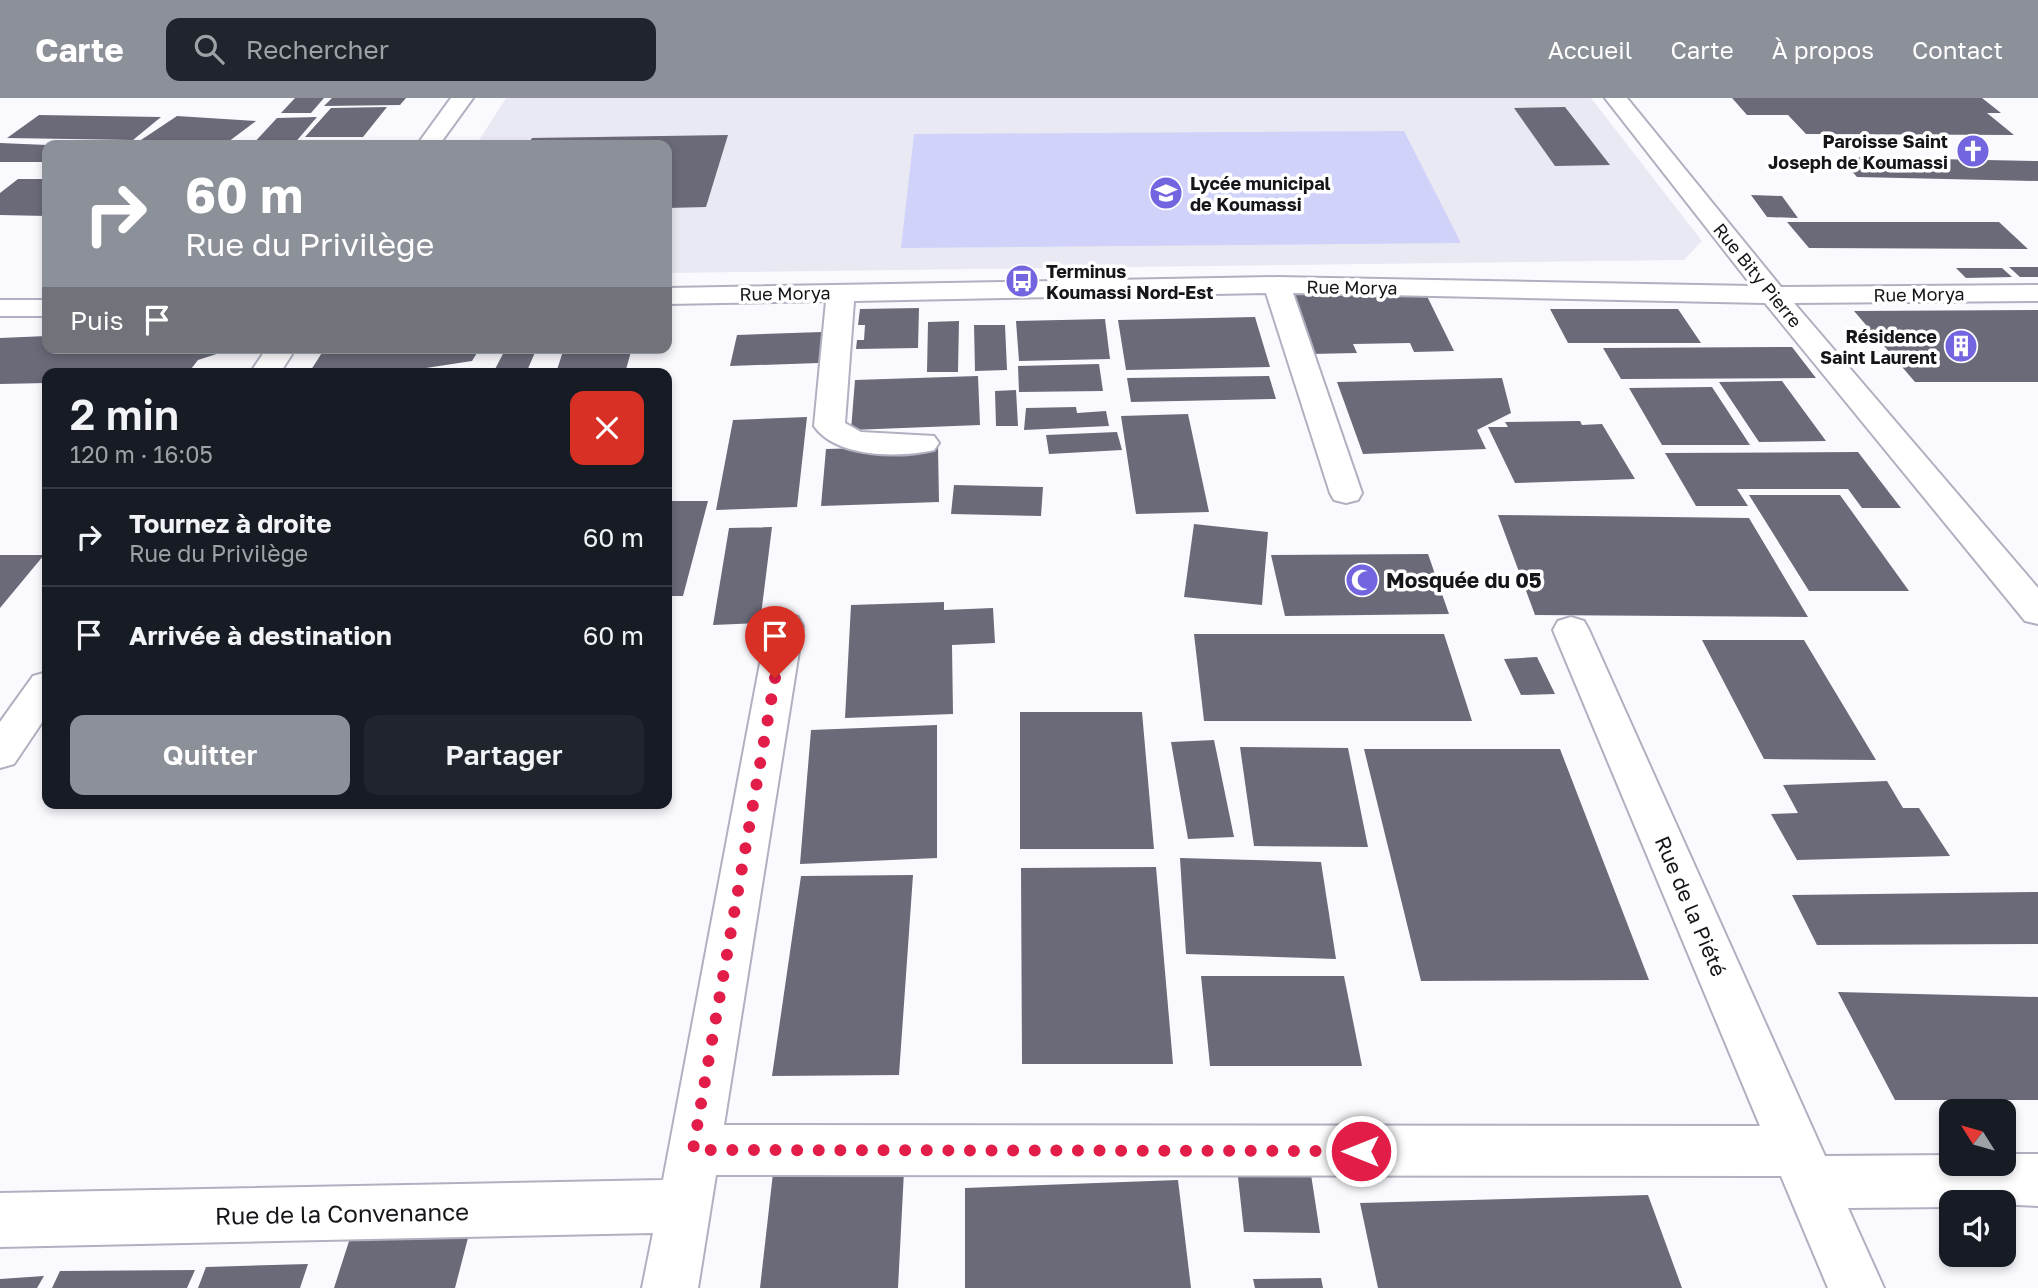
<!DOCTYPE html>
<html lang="fr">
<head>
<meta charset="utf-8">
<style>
  body { margin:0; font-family:"Golos Text",sans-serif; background:#20242c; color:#f1f3f6; height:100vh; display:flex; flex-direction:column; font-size:26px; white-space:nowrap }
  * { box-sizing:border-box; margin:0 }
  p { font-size:23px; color:#9ea1a6 }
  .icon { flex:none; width:38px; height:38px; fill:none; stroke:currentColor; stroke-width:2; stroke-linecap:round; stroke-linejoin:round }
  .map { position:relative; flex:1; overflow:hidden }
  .panel { position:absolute; left:42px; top:270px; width:630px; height:441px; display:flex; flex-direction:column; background:#171b24; border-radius:14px; box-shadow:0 4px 10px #0003 }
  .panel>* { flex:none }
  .top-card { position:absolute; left:42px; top:42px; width:630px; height:214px; border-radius:14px; box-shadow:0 4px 10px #0003; background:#8c9099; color:#fff; overflow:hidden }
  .needle { width:46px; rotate:307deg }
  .fabs { position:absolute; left:1939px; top:1001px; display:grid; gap:14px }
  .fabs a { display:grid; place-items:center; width:77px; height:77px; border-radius:14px; background:#171b24; box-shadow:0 4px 10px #0003; font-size:35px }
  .pin { position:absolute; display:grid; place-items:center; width:60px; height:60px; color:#fff; margin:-72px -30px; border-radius:50% 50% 50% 0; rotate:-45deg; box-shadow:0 0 7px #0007 }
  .pin .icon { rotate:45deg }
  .me { position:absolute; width:77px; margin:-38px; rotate:270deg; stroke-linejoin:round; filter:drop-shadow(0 0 5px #0008) }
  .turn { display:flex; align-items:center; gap:24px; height:147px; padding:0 28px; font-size:32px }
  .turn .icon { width:91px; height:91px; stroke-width:2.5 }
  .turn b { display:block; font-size:49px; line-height:60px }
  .then { display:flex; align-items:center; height:66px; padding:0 28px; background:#0003; gap:14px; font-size:26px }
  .round { display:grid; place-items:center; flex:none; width:74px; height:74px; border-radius:14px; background:#20242c }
  .overview { display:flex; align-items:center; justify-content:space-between; height:119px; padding:0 28px }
  h1 { font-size:42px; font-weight:600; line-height:52px }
  .cta { display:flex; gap:14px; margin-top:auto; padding:14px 28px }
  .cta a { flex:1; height:80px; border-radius:14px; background:#8c9099; color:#fff; font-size:28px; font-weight:600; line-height:80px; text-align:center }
  .cta a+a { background:#20242c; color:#f1f3f6 }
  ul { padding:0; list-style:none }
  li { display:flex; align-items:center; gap:21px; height:98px; padding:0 28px; border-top:2px solid #363941 }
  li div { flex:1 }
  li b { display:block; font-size:26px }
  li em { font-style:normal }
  header { display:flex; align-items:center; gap:42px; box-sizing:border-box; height:98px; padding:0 35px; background:#8c9099; color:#fff }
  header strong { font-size:33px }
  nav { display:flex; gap:38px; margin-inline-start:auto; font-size:24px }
  .search { width:490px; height:63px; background:#20242c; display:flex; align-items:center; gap:18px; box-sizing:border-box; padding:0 24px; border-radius:14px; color:#9ea1a6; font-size:26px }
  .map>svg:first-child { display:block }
  .built { fill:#e9e9f3 }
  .green { fill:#d1d2f9 }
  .building { fill:#6a6a79 }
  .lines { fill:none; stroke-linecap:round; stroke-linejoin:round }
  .minor-casing { stroke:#b0b0c0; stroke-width:4 }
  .minor { fill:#fff; fill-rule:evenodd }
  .route { stroke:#e11d48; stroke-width:12; stroke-dasharray:0 21.6 }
  .labels { text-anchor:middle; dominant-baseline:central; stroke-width:7; stroke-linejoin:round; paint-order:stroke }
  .far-poi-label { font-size:18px; font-weight:bold; fill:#15151a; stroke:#fff; text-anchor:end }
  .far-street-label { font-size:18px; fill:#15151a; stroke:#fff }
  .poi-label { font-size:21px; font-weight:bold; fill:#15151a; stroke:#fff; text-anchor:start }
  .street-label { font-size:21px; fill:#15151a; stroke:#fff }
  .near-street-label { font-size:24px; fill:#15151a; stroke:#fff }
</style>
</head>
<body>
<header>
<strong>Carte</strong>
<div class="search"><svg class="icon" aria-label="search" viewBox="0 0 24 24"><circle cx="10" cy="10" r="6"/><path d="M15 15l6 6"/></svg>Rechercher</div>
<nav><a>Accueil</a><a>Carte</a><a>À propos</a><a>Contact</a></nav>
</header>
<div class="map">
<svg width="2038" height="1190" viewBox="0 0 2038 1190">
  <rect width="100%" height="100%" fill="#fafafe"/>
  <path class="built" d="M506,0H1591L1702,143L1684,162L667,175V47H476Z"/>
  <path class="green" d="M1404,33L1461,145L901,150L914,36Z"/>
  <path class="building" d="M295,0H324L311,15H281Z
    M332,0H406L400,7L324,8Z
    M1732,0H1982L2001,15H1987L2014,37L1806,36L1788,17H1747Z
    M387,9L363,39H305L331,10Z
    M1565,9L1610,67L1555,68L1514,10Z
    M39,17L161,19L133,42L7,40Z
    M177,18L256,23L224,47L141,42Z
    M317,19L293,47H252L277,20Z
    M728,37L706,109L667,110V47H528L532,40Z
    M0,45L47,47V64H0Z
    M1839,59L2038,63V83L1857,79Z
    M18,81H47V118L0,117V95Z
    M1751,97L1782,98L1798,120L1767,119Z
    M1787,124H1999L2028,151L1809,150Z
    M2009,169H2038V179H2020Z
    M1956,170H2002L2012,179L1966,180Z
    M1424,192L1454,253L1414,254L1410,245L1353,246L1357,255L1310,256L1289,195Z
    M919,210L918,250L856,251L857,242H864L865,227H858L860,211Z
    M1550,211H1678L1701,245H1568Z
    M2038,212V284H1915L1854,213Z
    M1255,219L1270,269L1126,272L1118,222Z
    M1105,221L1110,261L1019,263L1016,223Z
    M959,223L958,274H927L928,224Z
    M974,227H1005L1007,272L975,273Z
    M822,234L819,265L730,268L737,237Z
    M47,238V250L232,251L198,262L188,275H47V285L0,286V240Z
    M1792,249L1816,280L1621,281L1603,250Z
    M325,250H480L472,263L393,275H309Z
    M506,250H537L526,275H493Z
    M564,250H632L625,275H556Z
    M1099,266L1103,293L1019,294L1018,268Z
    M978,278L980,327L851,332L855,282Z
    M1269,278L1276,301L1131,304L1127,280Z
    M1502,280L1511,315L1477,332L1486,351L1363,356L1337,284Z
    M1782,283L1826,343L1759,344L1719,284Z
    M1712,289L1750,347H1662L1629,290Z
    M1016,292L1018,328H996L995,293Z
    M1076,309L1077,315L1106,313L1109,328L1024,332L1026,310Z
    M1188,316L1209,414L1136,416L1121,318Z
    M807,319L797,409L716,412L733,322Z
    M1580,323L1582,327L1602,326L1635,381L1515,385L1488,329H1508L1505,324Z
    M1117,334L1122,352L1049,356L1046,337Z
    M938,348L939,404L821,408L826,351Z
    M1858,354L1901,410H1862L1848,391H1737L1748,408H1696L1665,355Z
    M954,387L1043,389L1041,418L951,416Z
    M1749,397H1840L1909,493H1809Z
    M667,403H708L683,498H667Z
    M1498,417L1749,420L1808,519L1535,517Z
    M1194,426L1268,434L1262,507L1184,499Z
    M772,429L760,525L713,527L729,430Z
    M1428,456L1449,516L1285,518L1271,457Z
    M0,457H44L0,510Z
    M944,504V512L993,510L995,545L952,547L953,616L845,620L851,507Z
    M1194,536H1444L1472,623H1204Z
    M1702,542H1804L1876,662L1764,661Z
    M1537,559L1555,596L1521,597L1504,561Z
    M1020,614H1142L1154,751H1020Z
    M937,627V760L800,766L811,632Z
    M1214,642L1234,739L1188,741L1171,644Z
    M1240,649L1348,650L1368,749L1254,748Z
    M1364,651H1560L1649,882L1421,883Z
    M1887,683L1903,710H1919L1950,758L1797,762L1771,716L1798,715L1783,687Z
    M1180,760L1321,764L1336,861L1186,856Z
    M1156,769L1173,966H1022L1021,770Z
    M913,777L899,977L772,978L801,778Z
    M2038,794V846L1817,847L1792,797Z
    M1201,878H1344L1362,968H1210Z
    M1838,894L2038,899V1002H1895Z
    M1237,1070H1310L1320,1135L1244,1134Z
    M904,1073L898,1190H760L773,1075Z
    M1178,1082L1191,1190H965V1090Z
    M1648,1097L1682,1190H1378L1360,1105Z
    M469,1136L455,1190H334L350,1140Z
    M308,1166L300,1190H198L206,1169Z
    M195,1172L187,1190H52L60,1173Z
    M44,1178L37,1190H0V1181Z
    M1321,1180L1323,1190H1255L1253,1181Z"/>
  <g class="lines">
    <defs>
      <path id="minor" d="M451,0H473L439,47H417Z
        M1605,0H1627L1781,189L2038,187V203L1794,205L2038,490V526L2025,523L1765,205L1293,195L1362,395L1358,402L1346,405L1334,402L1330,395L1266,195L854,203L845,325L861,334L934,338L939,345L934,352C900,360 836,360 814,328L826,203L667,206V190L1277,179L1752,188Z
        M0,202H47V218H0Z
        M267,250H296L280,275H250Z
        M785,515L798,519L803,528L724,1027L1760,1028L1553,532L1558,523L1571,519L1584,523L1589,532L1825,1058L1951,1057V1066H2004V1056H2038V1108L1951,1104V1109L1848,1110L1884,1190H1828L1781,1078L716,1077L698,1190H642L653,1135L0,1149V1095L663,1082L767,528L772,519Z
        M47,574V617L14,666L0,670V624L33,578Z"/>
    </defs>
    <use href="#minor" class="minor-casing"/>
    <use href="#minor" class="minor"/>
  </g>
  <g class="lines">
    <path class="route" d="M775,580L693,1052L1361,1053"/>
  </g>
  <defs>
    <symbol id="church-disc" viewBox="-11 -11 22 22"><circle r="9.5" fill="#7365df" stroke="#fff"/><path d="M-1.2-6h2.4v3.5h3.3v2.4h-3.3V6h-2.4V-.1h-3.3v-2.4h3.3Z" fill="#fff"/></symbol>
    <symbol id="school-disc" viewBox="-11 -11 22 22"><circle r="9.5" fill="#7365df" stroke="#fff"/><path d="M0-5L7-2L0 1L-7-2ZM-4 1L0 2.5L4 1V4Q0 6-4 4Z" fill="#fff"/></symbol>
    <symbol id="bus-disc" viewBox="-11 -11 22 22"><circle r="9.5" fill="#7365df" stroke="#fff"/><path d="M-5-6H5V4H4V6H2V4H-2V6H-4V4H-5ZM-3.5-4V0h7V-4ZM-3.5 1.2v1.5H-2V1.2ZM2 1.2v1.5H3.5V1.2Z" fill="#fff"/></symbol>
    <symbol id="building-disc" viewBox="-11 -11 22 22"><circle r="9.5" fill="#7365df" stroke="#fff"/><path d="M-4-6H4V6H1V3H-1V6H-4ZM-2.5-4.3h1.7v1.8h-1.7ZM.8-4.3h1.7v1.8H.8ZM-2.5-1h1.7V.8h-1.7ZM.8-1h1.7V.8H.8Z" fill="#fff"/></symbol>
    <symbol id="mosque-disc" viewBox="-11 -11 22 22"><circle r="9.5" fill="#7365df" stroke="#fff"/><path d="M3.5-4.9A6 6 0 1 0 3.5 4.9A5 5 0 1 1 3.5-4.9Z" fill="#fff"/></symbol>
  </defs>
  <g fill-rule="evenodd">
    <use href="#church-disc" x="1954" y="34" width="38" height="38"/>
    <use href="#school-disc" x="1147" y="76" width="38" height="38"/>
    <use href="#bus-disc" x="1003" y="164" width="38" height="38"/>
    <use href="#building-disc" x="1942" y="229" width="38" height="38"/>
    <use href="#mosque-disc" x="1343" y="463" width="38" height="38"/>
  </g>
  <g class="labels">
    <g class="far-poi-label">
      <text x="1948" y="43">Paroisse Saint<tspan x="1948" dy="21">Joseph de Koumassi</tspan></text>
      <text x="1190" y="85" text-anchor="start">Lycée municipal<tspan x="1190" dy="21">de Koumassi</tspan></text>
      <text x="1046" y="173" text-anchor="start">Terminus<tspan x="1046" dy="21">Koumassi Nord-Est</tspan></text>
      <text x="1937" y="238">Résidence<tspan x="1937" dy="21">Saint Laurent</tspan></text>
    </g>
    <g class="far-street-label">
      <text transform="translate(1758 177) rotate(51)">Rue Bity Pierre</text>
      <text transform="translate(1352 189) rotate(1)">Rue Morya</text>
      <text transform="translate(785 195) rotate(-1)">Rue Morya</text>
      <text transform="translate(1919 196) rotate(-1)">Rue Morya</text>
    </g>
    <g class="poi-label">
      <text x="1386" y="482">Mosquée du 05</text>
    </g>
    <g class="street-label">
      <text transform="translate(1691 808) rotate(67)">Rue de la Piété</text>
    </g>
    <g class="near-street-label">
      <text transform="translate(342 1115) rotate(-1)">Rue de la Convenance</text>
    </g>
  </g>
</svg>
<div class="fabs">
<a><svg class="needle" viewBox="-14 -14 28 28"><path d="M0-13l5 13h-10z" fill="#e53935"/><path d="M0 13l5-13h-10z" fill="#9ea1a6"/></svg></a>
<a><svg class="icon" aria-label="sound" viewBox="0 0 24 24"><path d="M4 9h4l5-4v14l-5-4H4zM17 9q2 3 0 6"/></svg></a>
</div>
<div class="pin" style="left:775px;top:580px;background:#d93025"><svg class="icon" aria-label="arrive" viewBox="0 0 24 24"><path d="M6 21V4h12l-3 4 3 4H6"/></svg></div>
<svg class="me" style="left:1361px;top:1053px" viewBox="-20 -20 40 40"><circle r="17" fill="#e11d48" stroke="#fff" stroke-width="3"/><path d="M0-11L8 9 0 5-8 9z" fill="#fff"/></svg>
<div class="top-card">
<div class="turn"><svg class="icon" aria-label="right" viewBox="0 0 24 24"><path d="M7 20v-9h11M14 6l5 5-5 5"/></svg><div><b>60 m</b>Rue du Privilège</div></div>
<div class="then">Puis<svg class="icon" aria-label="arrive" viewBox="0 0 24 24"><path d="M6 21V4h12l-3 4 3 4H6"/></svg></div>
</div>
<section class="panel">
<div class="overview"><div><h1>2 min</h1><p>120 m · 16:05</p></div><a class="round" style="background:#d93025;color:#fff"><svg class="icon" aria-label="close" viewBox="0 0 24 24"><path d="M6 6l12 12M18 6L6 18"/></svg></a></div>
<ul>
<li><svg class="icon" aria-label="right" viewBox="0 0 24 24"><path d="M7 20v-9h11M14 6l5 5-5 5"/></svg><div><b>Tournez à droite</b><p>Rue du Privilège</p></div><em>60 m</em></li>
<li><svg class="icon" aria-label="arrive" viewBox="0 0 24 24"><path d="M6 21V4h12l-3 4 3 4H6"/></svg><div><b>Arrivée à destination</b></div><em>60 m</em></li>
</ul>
<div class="cta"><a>Quitter</a><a>Partager</a></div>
</section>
</div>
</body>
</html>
